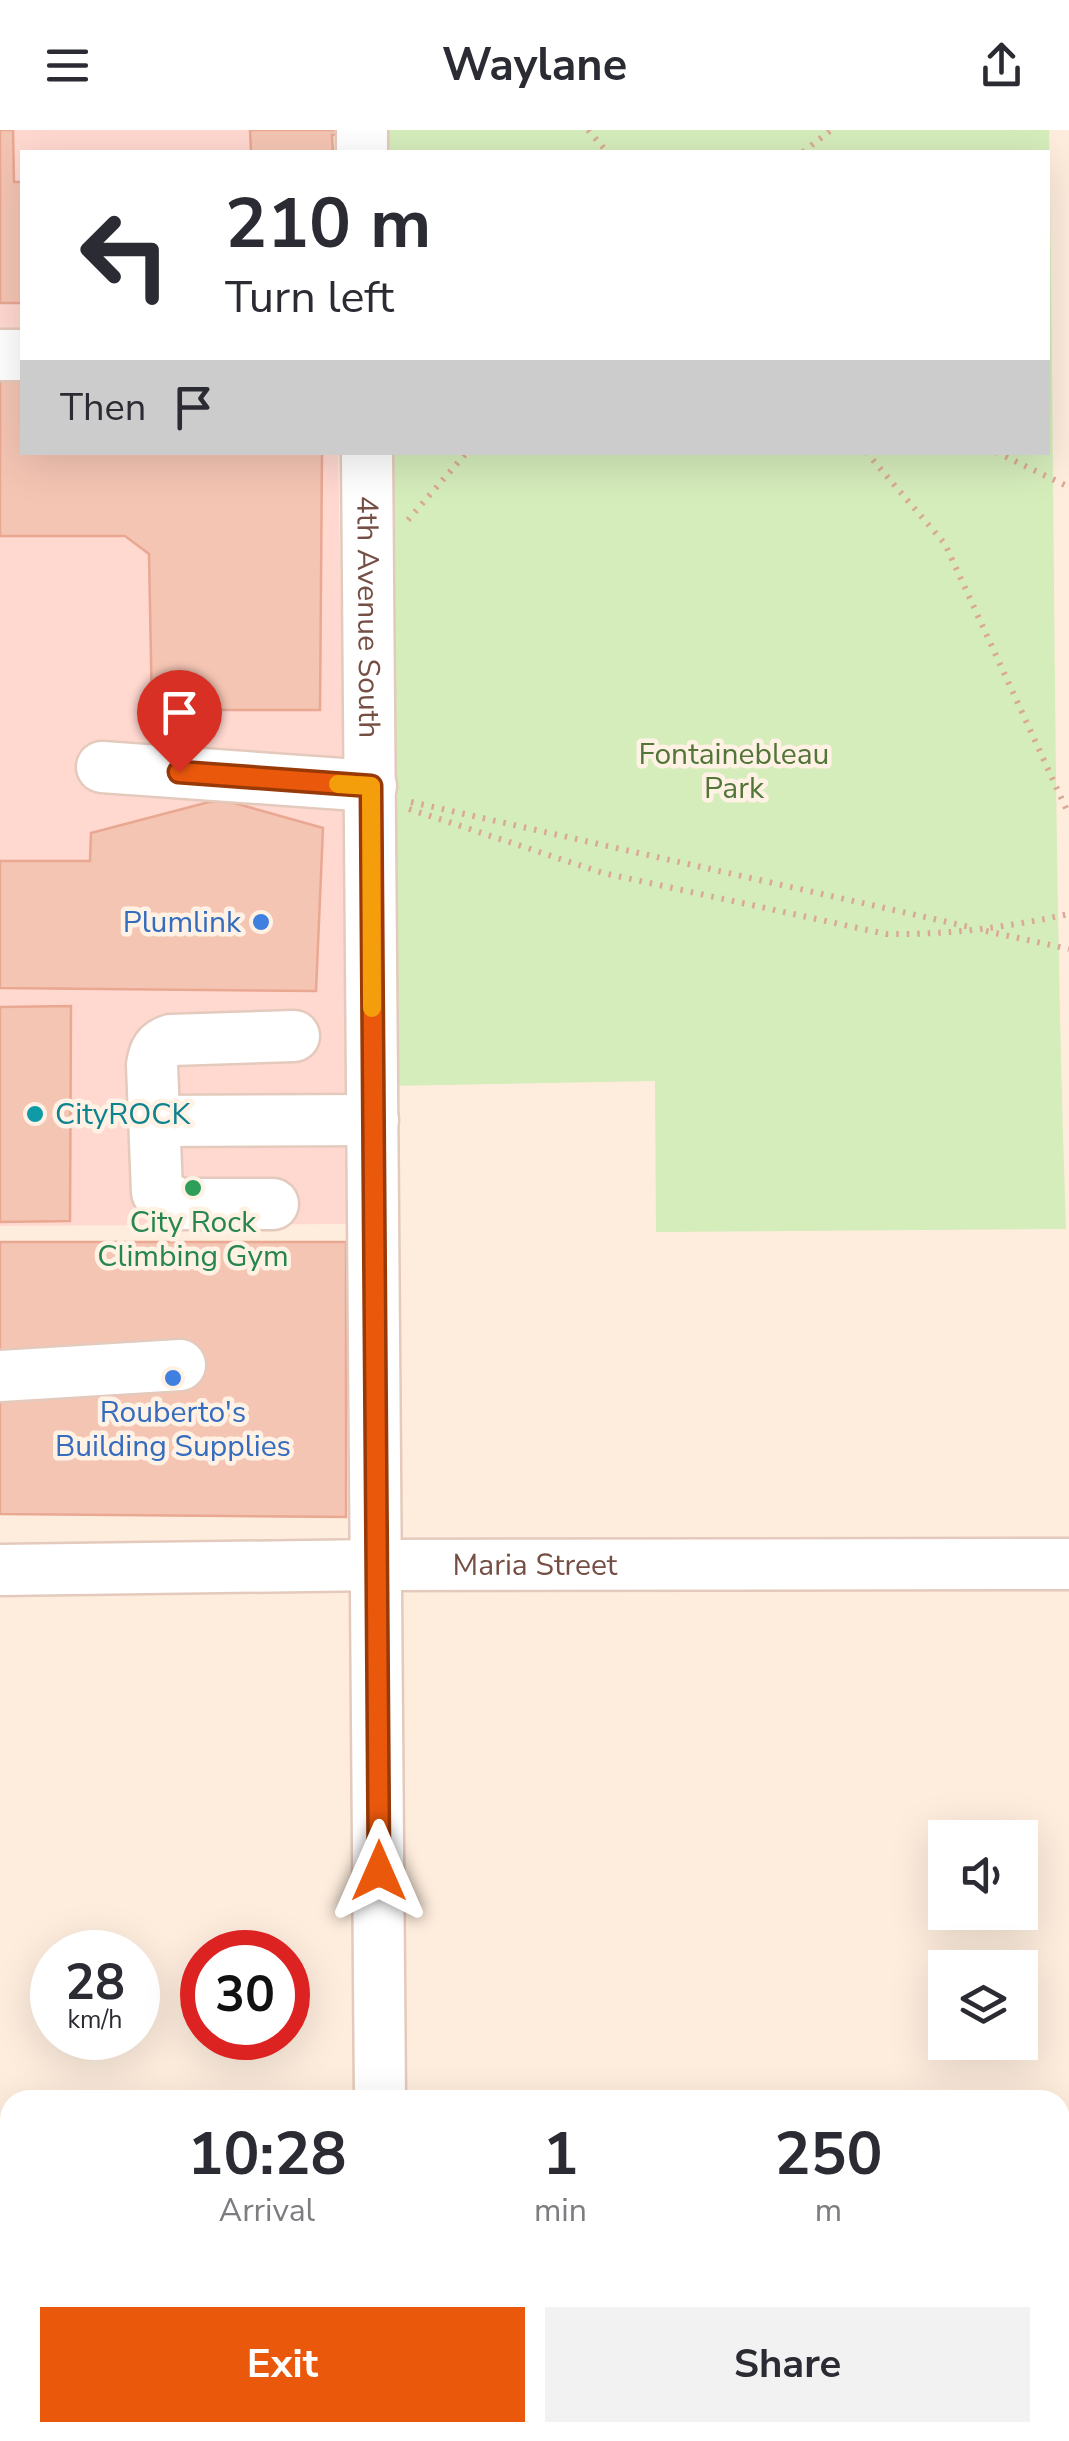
<!DOCTYPE html>
<html lang="en">
<head>
<meta charset="utf-8">
<style>
  body { margin:0; font-family:"Nunito Sans",sans-serif; background:#f2f2f3; color:#2b2b33; height:100vh; display:flex; flex-direction:column; font-size:38px; white-space:nowrap }
  * { box-sizing:border-box; margin:0 }
  p { font-size:32px; color:#7c7c81 }
  .icon { flex:none; width:55px; height:55px; fill:none; stroke:currentColor; stroke-width:2; stroke-linecap:round; stroke-linejoin:round }
  .map { position:relative; flex:1; overflow:hidden }
  .side { position:absolute; left:0px; top:1960px; width:1070px; height:352px; display:flex; flex-direction:column; background:#fff; border-radius:30px 30px 0 0; box-shadow:0 10px 40px #0002 }
  .side>* { flex:none }
  .hud { position:absolute; left:20px; top:20px; width:1030px; height:305px; border-radius:0px; box-shadow:0 10px 40px #0002; background:#fff; color:#2b2b33; overflow:hidden }
  .controls { position:absolute; left:928px; top:1690px; display:grid; gap:20px }
  .controls a { display:grid; place-items:center; width:110px; height:110px; border-radius:0px; background:#fff; box-shadow:0 10px 40px #0002; font-size:50px }
  .speed { position:absolute; left:30px; top:1800px; display:flex; gap:20px; font-size:50px; font-weight:700; text-align:center }
  .speed>* { display:grid; place-content:center; width:130px; height:130px; border-radius:50%; background:#fff; box-shadow:0 10px 40px #0002; line-height:1 }
  .speed small { font-size:25px; font-weight:400 }
  .speed .limit { border:15px solid #d22; background:#fff; color:#111 }
  .pin { position:absolute; display:grid; place-items:center; width:85px; height:85px; color:#fff; margin:-102px -42px; border-radius:50% 50% 50% 0; rotate:-45deg; box-shadow:0 0 10px #0007 }
  .pin .icon { rotate:45deg }
  .me { position:absolute; width:110px; margin:-55px; rotate:0deg; stroke-linejoin:round; filter:drop-shadow(0 0 8px #0008) }
  .turn { display:flex; align-items:center; gap:35px; height:210px; padding:0 40px; font-size:45px }
  .turn .icon { width:130px; height:130px; stroke-width:2.5 }
  .turn b { display:block; font-size:70px; line-height:85px }
  .then { display:flex; align-items:center; height:95px; padding:0 40px; background:#0003; gap:20px; font-size:38px }
  .eta { display:flex; justify-content:space-evenly; align-items:center; height:170px; text-align:center }
  .eta b { font-size:60px; font-weight:700; line-height:70px }
  .button { display:flex; gap:20px; margin-top:auto; padding:20px 40px }
  .button a { flex:1; height:115px; border-radius:0px; background:#ea580c; color:#fff; font-size:40px; font-weight:700; line-height:115px; text-align:center }
  .button a+a { background:#f2f2f3; color:#2b2b33 }
  header { display:flex; justify-content:space-between; align-items:center; height:130px; padding:0 40px; background:#fff; font-size:45px; font-weight:700 }
  .map>svg:first-child { display:block }
  .commercial { fill:#ffd8d0 }
  .green { fill:#d5ecbb }
  .building { fill:#f5c5b3; stroke:#e9a892; stroke-width:2.5 }
  .lines { fill:none; stroke-linecap:round; stroke-linejoin:round }
  .minor-casing { stroke:#e4cabc; stroke-width:55 }
  .path { stroke:#daa896; stroke-width:6; stroke-dasharray:2.5 8; stroke-linecap:butt }
  .minor { stroke:#fff; stroke-width:50 }
  .route-casing { stroke:#983908; stroke-width:25 }
  .route { stroke:#ea580c; stroke-width:18 }
  .slow { stroke:#f59e0b; stroke-width:18 }
  .shop-dot { fill:#3f7fe0; stroke:#fff2e5; stroke-width:4 }
  .culture-dot { fill:#0f9aa8; stroke:#fff2e5; stroke-width:4 }
  .leisure-dot { fill:#2e9e5b; stroke:#fff2e5; stroke-width:4 }
  .labels { text-anchor:middle; dominant-baseline:central; stroke-width:9; stroke-linejoin:round; paint-order:stroke }
  .street-label { font-size:30px; fill:#754f44; stroke:#fff2e5 }
  .park-label { font-size:30px; fill:#527639; stroke:#fff2e5 }
  .shop-label { font-size:30px; fill:#366cbe; stroke:#fff2e5; text-anchor:end }
  .culture-label { font-size:30px; fill:#0d838f; stroke:#fff2e5; text-anchor:start }
  .leisure-label { font-size:30px; fill:#27864d; stroke:#fff2e5 }
</style>
</head>
<body>
<header><svg class="icon" aria-label="menu" viewBox="0 0 24 24"><path d="M4 6h16M4 12h16M4 18h16"/></svg>Waylane<svg class="icon" aria-label="share" viewBox="0 0 24 24"><path d="M12 15V3M7 8l5-5 5 5M5 13v7h14v-7"/></svg></header>
<div class="map">
<svg width="1069" height="2311" viewBox="0 0 1069 2311">
  <rect width="100%" height="100%" fill="#feeddd"/>
  <path class="commercial" d="M0,0H332V22H22V322L338,323L353,1094L0,1096Z"/>
  <path class="green" d="M377,0H1049C1055,366 1053,732 1066,1099L656,1102L655,951L387,956L380,323L1048,322V22H377Z"/>
  <path class="building" d="M0,0H13L14,52H22V173H0Z
    M250,0H337V5H332L333,22H251Z
    M0,241H22V322H322L320,580H152L149,424L125,406H0Z
    M227,671L323,698L316,861L0,858V731H90L91,703L209,672Z
    M71,876L70,1091L0,1092V877Z
    M0,1112H346V1387L0,1384Z"/>
  <g class="lines">
    <defs>
      <g id="minor">
        <path d="M362,0V22"/>
        <path d="M0,225H22"/>
        <path id="s1" d="M367,322L380,1970"/>
        <path d="M102,637L371,656"/>
        <path d="M154,991L373,990"/>
        <path d="M273,1074H178L157,1062L152,935C154,921 158,914 171,910L294,906"/>
        <path d="M0,1246L180,1235"/>
        <path id="s2" d="M0,1440L377,1435L1069,1434"/>
        <path d="M382,2302V2311"/>
      </g>
    </defs>
    <use href="#minor" class="minor-casing"/>
    <path class="path" d="M588,0L607,22
      M803,22L831,0
      M866,322L945,414L1069,685
      M996,322L1069,357
      M408,390L467,322
      M411,672L974,798
      M409,679L603,743L886,804C949,805 1008,797 1069,784
      M986,801L1069,819"/>
    <use href="#minor" class="minor"/>
  </g>
  <g class="lines">
    <defs>
      <path id="route" d="M179,642L371,656L379,1741"/>
    </defs>
    <use href="#route" class="route-casing"/>
    <use href="#route" class="route"/>
    <path class="slow" d="M338,654L371,656L372,878"/>
  </g>
  <g class="shop-dot">
    <circle cx="261" cy="792" r="10"/>
    <circle cx="173" cy="1248" r="10"/>
  </g>
  <circle class="culture-dot" cx="35" cy="984" r="10"/>
  <circle class="leisure-dot" cx="193" cy="1058" r="10"/>
  <g class="labels">
    <g class="street-label">
      <text stroke="none"><textPath href="#s1" startOffset="165">4th Avenue South</textPath></text>
      <text stroke="none"><textPath href="#s2" startOffset="535">Maria Street</textPath></text>
    </g>
    <g class="park-label">
      <text x="734" y="624">Fontainebleau<tspan x="734" dy="34">Park</tspan></text>
    </g>
    <g class="shop-label">
      <text x="241" y="792">Plumlink</text>
      <text x="173" y="1282" text-anchor="middle">Rouberto's<tspan x="173" dy="34">Building Supplies</tspan></text>
    </g>
    <g class="culture-label">
      <text x="55" y="984">CityROCK</text>
    </g>
    <g class="leisure-label">
      <text x="193" y="1092">City Rock<tspan x="193" dy="34">Climbing Gym</tspan></text>
    </g>
  </g>
</svg>
<div class="controls">
<a><svg class="icon" aria-label="sound" viewBox="0 0 24 24"><path d="M4 9h4l5-4v14l-5-4H4zM17 9q2 3 0 6"/></svg></a>
<a><svg class="icon" aria-label="layers" viewBox="0 0 24 24"><path d="M12 4l9 5-9 5-9-5zM3 14l9 5 9-5"/></svg></a>
</div>
<div class="speed"><div>28<small>km/h</small></div><div class="limit">30</div></div>
<div class="pin" style="left:179px;top:642px;background:#d93025"><svg class="icon" aria-label="arrive" viewBox="0 0 24 24"><path d="M6 21V4h12l-3 4 3 4H6"/></svg></div>
<svg class="me" style="left:379px;top:1741px" viewBox="-20 -20 40 40"><path d="M0-17L14 15 0 8-14 15z" fill="#ea580c" stroke="#fff" stroke-width="4"/></svg>
<div class="hud">
<div class="turn"><svg class="icon" aria-label="left" viewBox="0 0 24 24"><path d="M17 20v-9H6M10 6l-5 5 5 5"/></svg><div><b>210 m</b>Turn left</div></div>
<div class="then">Then<svg class="icon" aria-label="arrive" viewBox="0 0 24 24"><path d="M6 21V4h12l-3 4 3 4H6"/></svg></div>
</div>
<section class="side">
<div class="eta">
<div><b>10:28</b><p>Arrival</p></div>
<div><b>1</b><p>min</p></div>
<div><b>250</b><p>m</p></div>
</div>
<div class="button"><a>Exit</a><a>Share</a></div>
</section>
</div>
</body>
</html>
